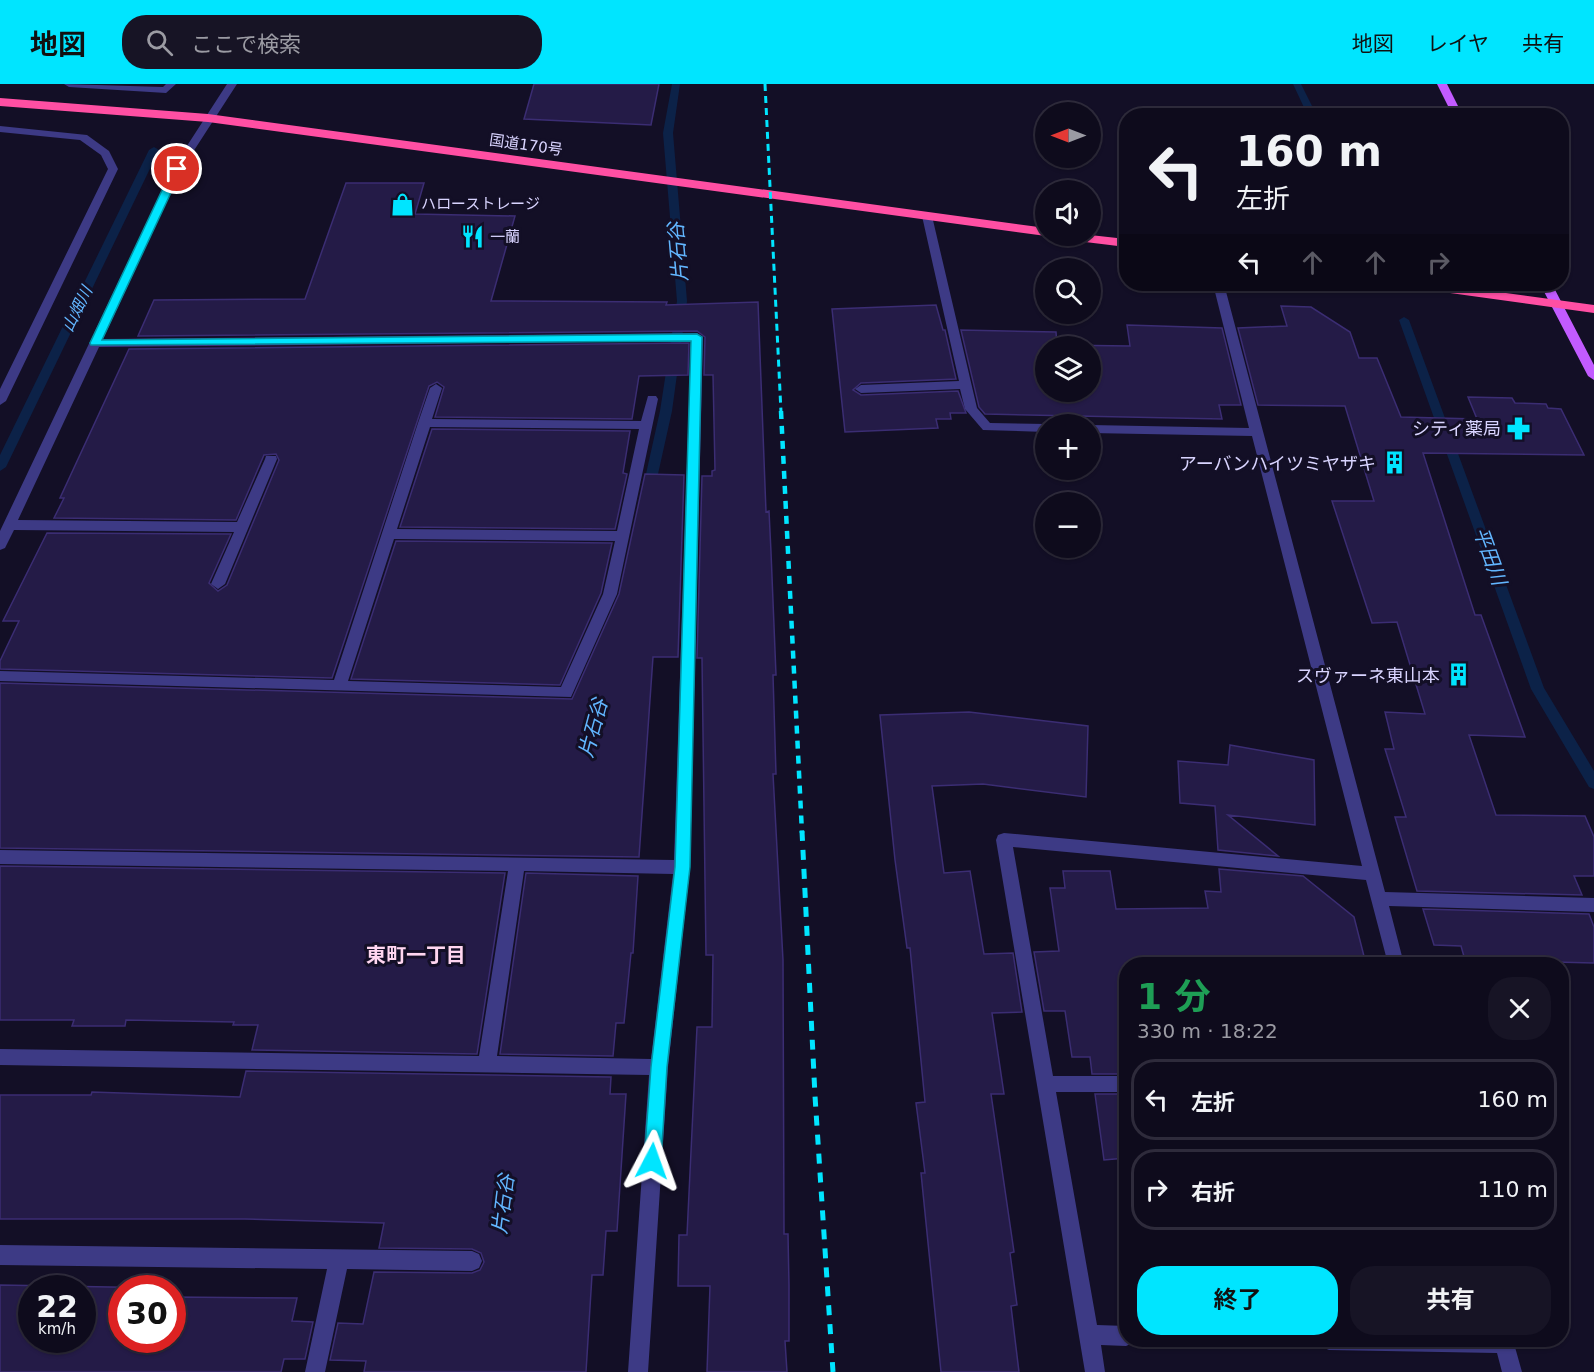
<!DOCTYPE html>
<html lang="ja">
<head>
<meta charset="utf-8">
<style>
  body { margin:0; font-family:"DejaVu Sans","Noto Sans JP",sans-serif; background:#171425; color:#f1f3f6; height:100vh; display:flex; flex-direction:column; font-size:22px; white-space:nowrap }
  * { box-sizing:border-box; margin:0 }
  p { font-size:20px; color:#9b9ba3 }
  .icon { flex:none; width:33px; height:33px; fill:none; stroke:currentColor; stroke-width:2; stroke-linecap:round; stroke-linejoin:round }
  .map { position:relative; flex:1; overflow:hidden }
  .details { position:absolute; left:1119px; top:873px; width:450px; height:390px; display:flex; flex-direction:column; background:#0e0b1c; border-radius:24px; box-shadow:0 2px 4px #0004,0 0 0 2px #2e2b3b }
  .details>* { flex:none }
  .banner { position:absolute; left:1119px; top:24px; width:450px; height:183px; border-radius:24px; box-shadow:0 2px 4px #0004,0 0 0 2px #2e2b3b; background:#0e0b1c; color:#f1f3f6; overflow:hidden }
  .needle { width:39px; rotate:270deg }
  .buttons { position:absolute; left:1035px; top:18px; display:grid; gap:12px }
  .buttons a { display:grid; place-items:center; width:66px; height:66px; border-radius:50%; background:#0e0b1c; box-shadow:0 2px 4px #0004,0 0 0 2px #2e2b3b; font-size:30px }
  .speed { position:absolute; left:18px; top:1191px; display:flex; gap:12px; font-size:30px; font-weight:700; text-align:center }
  .speed>* { display:grid; place-content:center; width:78px; height:78px; border-radius:50%; background:#0e0b1c; box-shadow:0 2px 4px #0004,0 0 0 2px #2e2b3b; line-height:1 }
  .speed small { font-size:15px; font-weight:400 }
  .speed .limit { border:9px solid #d22; background:#fff; color:#111 }
  .pin { position:absolute; display:grid; place-items:center; width:51px; height:51px; color:#fff; margin:-26px; border:3px solid #fff; border-radius:50%; box-shadow:0 2px 6px #0007 }
  .me { position:absolute; width:66px; margin:-33px; rotate:4deg; stroke-linejoin:round; filter:drop-shadow(0 0 4px #0008) }
  .turn { display:flex; align-items:center; gap:21px; height:126px; padding:0 18px; font-size:27px }
  .turn .icon { width:78px; height:78px; stroke-width:2.5 }
  .turn b { display:block; font-size:42px; line-height:51px }
  .lanes { display:flex; align-items:center; height:57px; padding:0 18px; background:#0003; justify-content:center; gap:30px; direction:ltr }
  .lanes .off { opacity:.35 }
  .round { display:grid; place-items:center; flex:none; width:63px; height:63px; border-radius:24px; background:#171425 }
  .head { display:flex; align-items:center; justify-content:space-between; height:102px; padding:0 18px }
  h1 { font-size:36px; font-weight:700; line-height:45px; color:#1e9e55 }
  .button { display:flex; gap:12px; margin-top:auto; padding:12px 18px }
  .button a { flex:1; height:69px; border-radius:24px; background:#00e5ff; color:#111; font-size:24px; font-weight:700; line-height:69px; text-align:center }
  .button a+a { background:#171425; color:#f1f3f6 }
  ul { padding:0; list-style:none }
  li { display:flex; align-items:center; gap:18px; height:81px; margin:0 12px 9px; padding:0 6px; border:3px solid #2e2b3b; border-radius:24px }
  li div { flex:1 }
  li b { display:block; font-size:22px }
  li em { font-style:normal }
  header { display:flex; align-items:center; gap:36px; box-sizing:border-box; height:84px; padding:0 30px; background:#00e5ff; color:#111 }
  header strong { font-size:28px }
  nav { display:flex; gap:33px; margin-inline-start:auto; font-size:21px }
  .search { width:420px; height:54px; background:#171425; display:flex; align-items:center; gap:15px; box-sizing:border-box; padding:0 21px; border-radius:24px; color:#9b9ba3; font-size:22px }
  .map>svg:first-child { display:block }
  .lines { fill:none; stroke-linecap:round; stroke-linejoin:round }
  .stream { fill:#0c2248; fill-rule:evenodd }
  .building { fill:#241b47; stroke:#3b2d73; stroke-width:1.5; fill-rule:evenodd }
  .minor { fill:#3d3a85; fill-rule:evenodd }
  .major { fill:#c25bff; fill-rule:evenodd }
  .highway { fill:#ff4fa3; fill-rule:evenodd }
  .rail-far2 { stroke:#00e5ff; stroke-width:3; stroke-dasharray:7 5; stroke-linecap:butt }
  .rail-far1 { stroke:#00e5ff; stroke-width:4.5; stroke-dasharray:8 7; stroke-linecap:butt }
  .rail { stroke:#00e5ff; stroke-width:5; stroke-dasharray:10 9; stroke-linecap:butt }
  .route { fill:#00e5ff; stroke:#0095a6; stroke-width:1.5 }
  .labels { text-anchor:middle; dominant-baseline:central; stroke-width:6; stroke-linejoin:round; paint-order:stroke }
  .far-street-label { font-size:15px; fill:#d9d4ff; stroke:#130f26 }
  .far-poi-label { font-size:15px; fill:#d9d4ff; stroke:#130f26; text-anchor:start }
  .far-water-label { font-size:16px; font-style:italic; fill:#62b6ff; stroke:#130f26 }
  .poi-label { font-size:18px; fill:#d9d4ff; stroke:#130f26; text-anchor:end }
  .water-label { font-size:20px; font-style:italic; fill:#62b6ff; stroke:#130f26 }
  .neighbourhood-label { font-size:20px; font-weight:bold; fill:#ffd6f0; stroke:#130f26 }
</style>
</head>
<body>
<header>
<strong>地図</strong>
<div class="search"><svg class="icon" aria-label="search" viewBox="0 0 24 24"><circle cx="10" cy="10" r="6"/><path d="M15 15l6 6"/></svg>ここで検索</div>
<nav><a>地図</a><a>レイヤ</a><a>共有</a></nav>
</header>
<div class="map">
<svg width="1594" height="1288" viewBox="0 0 1594 1288">
  <rect width="100%" height="100%" fill="#130f26"/>
  <g class="lines">
    <path class="stream" d="M672,0H680L673,49L687,217L672,327L654,408L648,412L642,408L660,327L677,217L663,49Z
      M1293,0H1301L1317,32H1308Z
      M154,63L159,66L6,383L0,387V371L149,66Z
      M1404,233L1409,236L1544,604L1594,687V705L1589,703L1531,605L1399,236Z"/>
  </g>
  <path class="building" d="M534,0H659L651,41L524,35Z
    M346,99H424L415,130L515,132L491,217L667,218L666,221L758,218L766,428L769,427L771,468L776,591H773L776,690H773L783,876L784,1150H788L789,1201V1257H785L787,1288H707L710,1202H678L679,1151H687L697,943H712L713,871H706L702,574H697L702,392H712V387L715,386L713,291H704L705,253L697,247L138,252L154,216L305,215Z
    M936,221L943,246H945L956,295L861,299L853,306L861,311L958,307L966,329H950L951,335H936L938,344L845,348L832,225Z
    M1281,222L1311,223L1350,248L1359,274H1377L1401,333L1477,335L1468,313L1512,314L1515,319L1546,320L1548,324L1561,325L1584,371L1423,369L1475,531H1481L1525,653L1469,651L1496,731L1585,732L1594,753V792H1574L1582,811L1417,807L1395,733H1406L1385,665H1394L1385,628L1425,630L1397,538L1372,539L1332,417H1374L1345,322L1258,321L1238,244L1287,242Z
    M1127,241L1222,244L1241,321H1219L1222,335L985,330L979,323L961,246L1056,248L1057,261L1130,262ZM1046,262H1090V308H1046Z
    M689,259L688,291L639,292L632,335L435,333L444,303L437,298L429,302L332,594L0,585V577L19,537H3L47,449L231,450L209,499L218,507L227,501L279,376L276,370L264,371L236,436L54,434L64,414H60L129,265Z
    M432,345L630,347L623,389L627,390L615,445L400,443Z
    M645,390L684,391L678,573H653L639,773L0,764V599L572,615L619,510Z
    M396,457L612,459L601,509L560,601L351,595Z
    M969,628L1088,642L1086,713L983,700L932,702L944,789L970,787L984,870L1013,869L1022,928L992,929L1004,1010H991L1014,1168L1010,1169L1017,1221L1011,1222L1019,1288H941L921,1089H925L916,1019L925,1018L910,864H907L895,776L880,631Z
    M1230,661L1314,676L1315,741L1228,731L1278,772L1218,766L1215,722L1180,719L1178,677L1228,681Z
    M0,782L505,789L477,970L252,966L258,941H233L234,938L126,936L125,942H72L74,936H0Z
    M1219,785L1303,792L1354,833L1366,880H1126V990H1092L1090,973H1072L1065,927H1044L1034,868L1059,867L1050,804H1065L1063,787H1110L1116,825L1208,824L1205,807L1221,808Z
    M526,789L638,792L633,869H631L624,939H616L613,972L500,970Z
    M1423,825L1589,830L1594,843V879L1465,876L1461,862L1434,861Z
    M246,987L611,993L610,1010H626L617,1147H606L603,1191H592L586,1288H364L366,1277L330,1276L338,1239L363,1240L374,1188L472,1189L480,1186L484,1178L481,1169L472,1165L379,1164L384,1139L245,1135H0V1011H91L92,1008L240,1013Z
    M1095,1010H1126V1074L1104,1076Z
    M0,1201L166,1204H122V1256H172V1213L297,1214L292,1237L313,1238L305,1275H284L281,1288H0ZM32,1204H82V1256H32Z"/>
  <g class="lines">
    <path class="minor" d="M64,0L163,3L166,0H176L166,9L69,3Z
      M227,0H237L182,85L103,255L697,249L703,253L690,783L668,983L648,1288H628L649,991L0,981V965L479,972L508,787L0,780V766L674,776L691,257L99,263L18,436L237,438L265,375L266,372H276L277,375L225,500L218,505L211,500L234,448L14,446L5,464L0,466V447L172,85ZM524,787L673,790L651,975L497,972Z
      M0,42L87,51L109,67L118,85L6,317L0,321V305L108,85L101,71L80,56L0,48Z
      M927,129L932,132L977,324L990,339L1046,340H1048H1046V348L983,346L965,325L960,305L861,309L855,305L861,301L959,297L922,132Z
      M1213,200H1224L1385,808L1594,814V828L1389,822L1404,880H1388L1366,796L1013,763L1053,992H1126V1008H1056L1097,1241L1126,1242V1256H1135L1133,1259L1126,1262L1101,1261L1105,1288H1085L996,756L998,751L1004,749L1362,782L1252,352L1090,349V341L1249,344Z
      M436,300L442,304L432,335L641,337L648,312H656L658,315L617,510L571,613L0,597V587L334,596L418,339L430,304ZM430,343L639,345L617,447L397,445ZM394,455L615,457L603,510L561,603L348,597Z
      M0,1161L472,1167L479,1170L482,1177L479,1184L472,1187L347,1185L325,1288H305L327,1185L0,1181Z
      M1319,1256H1513L1522,1288H1502L1497,1269L1329,1266L1322,1263Z"/>
    <path class="major" d="M1437,0H1447L1463,32H1453Z
      M1540,200H1552L1594,281V296L1588,292Z"/>
    <path class="highway" d="M0,14L208,30L1046,144V152H1048H1046L208,38L0,22Z
      M1090,151L1126,155V163L1069,156L1062,152Z
      M1408,200H1440L1594,221V229L1414,204L1409,203Z"/>
    <path class="rail-far2" d="M765,0L781,328"/>
    <path class="rail-far1" d="M781,327L802,749"/>
    <path class="rail" d="M802,747L815,1012L833,1288"/>
  </g>
  <path class="route" d="M177,82L182,85L102,256L697,250L702,253L690,783L667,983L661,1077L658,1082L652,1085L646,1082L644,1077L651,983L675,783L691,257L91,261L90,259L172,85Z"/>
  <defs>
    <symbol id="shop-bare" viewBox="-9 -9 18 18"><path d="M-5-2.5h2.3a2.7 3.5 0 0 1 5.4 0H5L5.5 6h-11ZM-1.5-2.5h3a1.5 2.3 0 0 0-3 0Z" fill="#00e5ff" stroke="#130f26" stroke-width="2.5" paint-order="stroke"/></symbol>
    <symbol id="restaurant-bare" viewBox="-9 -9 18 18"><path d="M-5-6h1v4h1v-4h1v4h1v-4h1v5L-1.5 .5V6h-2V.5L-5-1ZM5-6V6H3V1.5H1.5Q1.5-4 5-6Z" fill="#00e5ff" stroke="#130f26" stroke-width="2.5" paint-order="stroke"/></symbol>
    <symbol id="pharmacy-bare" viewBox="-9 -9 18 18"><path d="M-2-6h4v4h4v4h-4v4h-4v-4h-4v-4h4Z" fill="#00e5ff" stroke="#130f26" stroke-width="2.5" paint-order="stroke"/></symbol>
    <symbol id="building-bare" viewBox="-9 -9 18 18"><path d="M-4-6H4V6H1V3H-1V6H-4ZM-2.5-4.3h1.7v1.8h-1.7ZM.8-4.3h1.7v1.8H.8ZM-2.5-1h1.7V.8h-1.7ZM.8-1h1.7V.8H.8Z" fill="#00e5ff" stroke="#130f26" stroke-width="2.5" paint-order="stroke"/></symbol>
  </defs>
  <g fill-rule="evenodd">
    <use href="#shop-bare" x="386" y="104" width="33" height="33"/>
    <use href="#restaurant-bare" x="456" y="136" width="33" height="33"/>
    <use href="#pharmacy-bare" x="1502" y="328" width="33" height="33"/>
    <use href="#building-bare" x="1378" y="362" width="33" height="33"/>
    <use href="#building-bare" x="1442" y="574" width="33" height="33"/>
  </g>
  <g class="labels">
    <g class="far-street-label">
      <text transform="translate(526 61) rotate(8)">国道170号</text>
    </g>
    <g class="far-poi-label">
      <text x="421" y="120">ハローストレージ</text>
      <text x="490" y="153">一蘭</text>
    </g>
    <g class="far-water-label">
      <text transform="translate(77 225) rotate(-64)">山畑川</text>
    </g>
    <g class="poi-label">
      <text x="1501" y="344">シティ薬局</text>
      <text x="1376" y="379">アーバンハイツミヤザキ</text>
      <text x="1440" y="591">スヴァーネ東山本</text>
    </g>
    <g class="water-label">
      <text transform="translate(678 168) rotate(-95)">片石谷</text>
      <text transform="translate(1490 472) rotate(70)">平田川</text>
      <text transform="translate(593 644) rotate(-75)">片石谷</text>
      <text transform="translate(503 1120) rotate(-83)">片石谷</text>
    </g>
    <g class="neighbourhood-label">
      <text x="416" y="871">東町一丁目</text>
    </g>
  </g>
</svg>
<div class="buttons">
<a><svg class="needle" viewBox="-14 -14 28 28"><path d="M0-13l5 13h-10z" fill="#e53935"/><path d="M0 13l5-13h-10z" fill="#9b9ba3"/></svg></a>
<a><svg class="icon" aria-label="sound" viewBox="0 0 24 24"><path d="M4 9h4l5-4v14l-5-4H4zM17 9q2 3 0 6"/></svg></a>
<a><svg class="icon" aria-label="search" viewBox="0 0 24 24"><circle cx="10" cy="10" r="6"/><path d="M15 15l6 6"/></svg></a>
<a><svg class="icon" aria-label="layers" viewBox="0 0 24 24"><path d="M12 4l9 5-9 5-9-5zM3 14l9 5 9-5"/></svg></a>
<a>+</a>
<a>−</a>
</div>
<div class="speed"><div>22<small>km/h</small></div><div class="limit">30</div></div>
<div class="pin" style="left:177px;top:85px;background:#d93025"><svg class="icon" aria-label="arrive" viewBox="0 0 24 24"><path d="M6 21V4h12l-3 4 3 4H6"/></svg></div>
<svg class="me" style="left:652px;top:1077px" viewBox="-20 -20 40 40"><path d="M0-17L14 15 0 8-14 15z" fill="#00e5ff" stroke="#fff" stroke-width="4"/></svg>
<div class="banner">
<div class="turn"><svg class="icon" aria-label="left" viewBox="0 0 24 24"><path d="M17 20v-9H6M10 6l-5 5 5 5"/></svg><div><b>160 m</b>左折</div></div>
<div class="lanes"><svg class="icon" aria-label="left" viewBox="0 0 24 24"><path d="M17 20v-9H6M10 6l-5 5 5 5"/></svg><svg class="icon off" aria-label="ahead" viewBox="0 0 24 24"><path d="M12 20V5M6 11l6-6 6 6"/></svg><svg class="icon off" aria-label="ahead" viewBox="0 0 24 24"><path d="M12 20V5M6 11l6-6 6 6"/></svg><svg class="icon off" aria-label="right" viewBox="0 0 24 24"><path d="M7 20v-9h11M14 6l5 5-5 5"/></svg></div>
</div>
<section class="details">
<div class="head"><div><h1>1 分</h1><p>330 m · 18:22</p></div><a class="round"><svg class="icon" aria-label="close" viewBox="0 0 24 24"><path d="M6 6l12 12M18 6L6 18"/></svg></a></div>
<ul>
<li><svg class="icon" aria-label="left" viewBox="0 0 24 24"><path d="M17 20v-9H6M10 6l-5 5 5 5"/></svg><div><b>左折</b></div><em>160 m</em></li>
<li><svg class="icon" aria-label="right" viewBox="0 0 24 24"><path d="M7 20v-9h11M14 6l5 5-5 5"/></svg><div><b>右折</b></div><em>110 m</em></li>
</ul>
<div class="button"><a>終了</a><a>共有</a></div>
</section>
</div>
</body>
</html>
